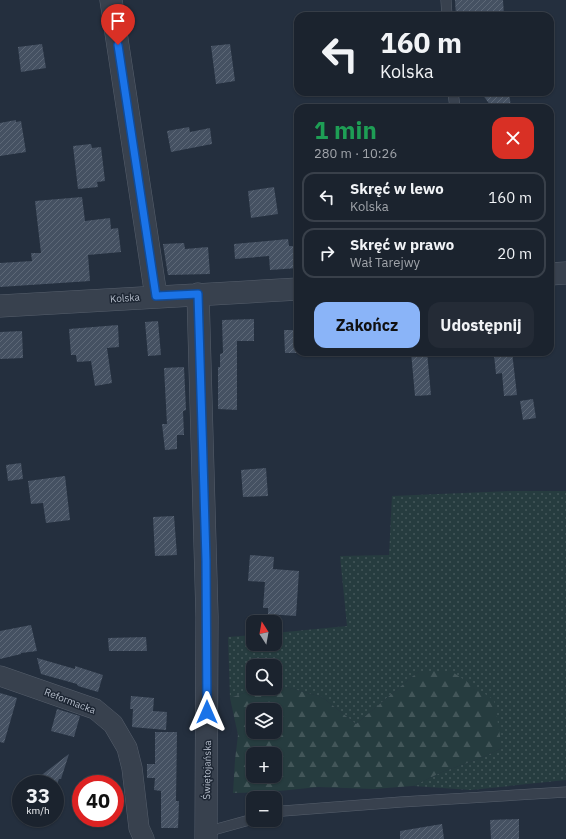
<!DOCTYPE html>
<html lang="pl">
<head>
<meta charset="utf-8">
<style>
  body { margin:0; font-family:"IBM Plex Sans",sans-serif; background:#242b36; color:#f1f3f6; height:100vh; display:flex; flex-direction:column; font-size:15px; white-space:nowrap }
  * { box-sizing:border-box; margin:0 }
  p { font-size:13px; color:#a0a4aa }
  .icon { flex:none; width:22px; height:22px; fill:none; stroke:currentColor; stroke-width:2; stroke-linecap:round; stroke-linejoin:round }
  .map { position:relative; flex:1; overflow:hidden }
  .sheet { position:absolute; left:294px; top:104px; width:260px; height:252px; display:flex; flex-direction:column; background:#1b232e; border-radius:12px; box-shadow:0 1px 3px #0004,0 0 0 1px #39404a }
  .sheet>* { flex:none }
  .top-card { position:absolute; left:294px; top:12px; width:260px; height:84px; border-radius:12px; box-shadow:0 1px 3px #0004,0 0 0 1px #39404a; background:#1b232e; color:#f1f3f6; overflow:hidden }
  .needle { width:26px; rotate:349deg }
  .controls { position:absolute; left:246px; top:615px; display:grid; gap:8px }
  .controls a { display:grid; place-items:center; width:36px; height:36px; border-radius:8px; background:#1b232e; box-shadow:0 1px 3px #0004,0 0 0 1px #39404a; font-size:20px }
  .speed { position:absolute; left:12px; top:775px; display:flex; gap:8px; font-size:20px; font-weight:700; text-align:center }
  .speed>* { display:grid; place-content:center; width:52px; height:52px; border-radius:50%; background:#1b232e; box-shadow:0 1px 3px #0004,0 0 0 1px #39404a; line-height:1 }
  .speed small { font-size:10px; font-weight:400 }
  .speed .limit { border:6px solid #d22; background:#fff; color:#111 }
  .pin { position:absolute; display:grid; place-items:center; width:34px; height:34px; color:#fff; margin:-41px -17px; border-radius:50% 50% 50% 0; rotate:-45deg; box-shadow:0 0 4px #0007 }
  .pin .icon { rotate:45deg }
  .me { position:absolute; width:44px; margin:-22px; rotate:0deg; stroke-linejoin:round; filter:drop-shadow(0 0 3px #0008) }
  .turn { display:flex; align-items:center; gap:14px; height:84px; padding:0 20px; font-size:18px }
  .turn .icon { width:52px; height:52px; stroke-width:2.5 }
  .turn b { display:block; font-size:28px; line-height:34px }
  .round { display:grid; place-items:center; flex:none; width:42px; height:42px; border-radius:12px; background:#242b36 }
  .overview { display:flex; align-items:center; justify-content:space-between; height:68px; padding:0 20px }
  h1 { font-size:24px; font-weight:700; line-height:30px; color:#1e9e55 }
  .cta { display:flex; gap:8px; margin-top:auto; padding:8px 20px }
  .cta a { flex:1; height:46px; border-radius:12px; background:#8ab4f8; color:#111; font-size:16px; font-weight:700; line-height:46px; text-align:center }
  .cta a+a { background:#242b36; color:#f1f3f6 }
  ul { padding:0; list-style:none }
  li { display:flex; align-items:center; gap:12px; height:50px; margin:0 8px 6px; padding:0 12px; border:2px solid #39404a; border-radius:12px }
  li div { flex:1 }
  li b { display:block; font-size:15px }
  li em { font-style:normal }
  .map>svg:first-child { display:block }
  .grass { fill:url(#grass-dots) }
  .forest { fill:url(#forest-firs); fill-rule:evenodd }
  .building { fill:url(#building-hatch) }
  .lines { fill:none; stroke-linecap:round; stroke-linejoin:round }
  .service-casing { stroke:#565f6c; stroke-width:11 }
  .minor-casing { stroke:#565f6c; stroke-width:21 }
  .tertiary-casing { stroke:#565f6c; stroke-width:23 }
  .service { stroke:#38414e; stroke-width:10 }
  .minor { stroke:#38414e; stroke-width:20 }
  .tertiary { stroke:#38414e; stroke-width:22 }
  .route-casing { stroke:#114b97; stroke-width:10 }
  .route { stroke:#1a73e8; stroke-width:7 }
  .labels { text-anchor:middle; dominant-baseline:central; stroke-width:3; stroke-linejoin:round; paint-order:stroke }
  .street-label { font-size:10px; fill:#b4bcc9; stroke:#1d2633 }
</style>
</head>
<body>
<div class="map">
<svg width="566" height="839" viewBox="0 0 566 839">
  <defs>
    <pattern id="grass-dots" width="8" height="8" patternUnits="userSpaceOnUse"><rect width="8" height="8" fill="#263c3f"/><path d="M2 2h.1M6 6h.1" fill="none" stroke="#435659" stroke-width="1.8" stroke-linecap="round"/></pattern>
    <pattern id="forest-firs" width="22" height="20" patternUnits="userSpaceOnUse"><rect width="22" height="20" fill="#263c3f"/><path d="M5 1l3.5 6h-7zM16 11l3.5 6h-7z" fill="#435659"/></pattern>
    <pattern id="building-hatch" width="6" height="6" patternUnits="userSpaceOnUse"><rect width="6" height="6" fill="#455162"/><path d="M-1 1l2-2M0 6l6-6M5 7l2-2" fill="none" stroke="#5d6877"/></pattern>
  </defs>
  <rect width="100%" height="100%" fill="#242f3e"/>
  <path class="grass" d="M513,491H566V780L471,790L413,786L442,772L481,758L502,748L451,671H419L356,724L322,697L275,684V666H253V688H258L230,698L228,637L253,635V644H275V633L347,626L340,556L389,555L392,496Z"/>
  <path class="forest" d="M419,671H451L494,700L502,748L481,758L442,772L413,786L373,789L318,787L270,792L233,793L235,760L238,735L230,698L258,688H275V684L322,697L356,724ZM253,710H275V732H253ZM253,754H275V776H253Z"/>
  <path class="building" d="M455,0H503L504,16H456Z
    M42,44L46,68L21,72L18,47Z
    M230,44L235,81L216,84L211,46Z
    M481,92H509L511,108H492Z
    M16,120V122L21,121L26,152L0,156V123Z
    M189,127L190,132L210,128L212,144L171,152L167,131Z
    M91,144L92,148L101,147L105,181L97,182L98,187L78,189L73,146Z
    M274,187L278,214L251,218L248,191Z
    M82,197L85,221L110,218L111,229L118,228L121,252L88,255L90,281L0,287V263L32,261L31,253H41L35,201Z
    M288,239L289,246H298V268L270,270L269,256L235,259L234,244Z
    M184,243L185,249L208,247L210,274L168,275L163,244Z
    M254,319V341H237V410L218,409V367H220V354L223,353L222,320Z
    M158,321L161,355L148,356L145,322Z
    M118,325L119,347L107,348L112,383L95,386L91,361L77,362L76,355H71L69,329Z
    M284,330H298V353H285Z
    M22,331L23,358L0,359V332Z
    M411,352H427L431,395L415,396Z
    M512,352L517,395L504,396L502,373L496,374L494,355Z
    M184,367L186,410L183,411L184,435H177V449L165,450L162,424H167L164,368Z
    M533,399L536,418L523,420L520,401Z
    M21,463L23,479L8,481L6,465Z
    M266,468L268,496L243,497L241,470Z
    M65,476L70,520L46,523L43,503L31,504L28,481Z
    M174,516L177,555L155,556L153,517Z
    M250,555L274,557L273,569L299,571L296,616L268,614V608H263L265,582L248,581Z
    M31,625L37,651L21,653V654L0,659V631Z
    M146,637L147,651H109L108,638Z
    M37,658L75,669V666L103,675L98,692L78,686L77,684L41,674Z
    M0,693L17,698L4,743L0,742Z
    M131,696L154,698L153,711L167,712L166,730L132,727L133,709H130Z
    M57,709L80,716L74,737L51,731Z
    M155,732H177L176,801H179L178,828H161V791L154,790L155,778H147V764H155Z
    M69,754L61,779H59L57,784H30Z
    M519,819V839H491L490,820Z
    M442,824L444,839H400V831Z"/>
  <g class="lines">
    <defs>
      <path id="service" d="M446,0L447,16
        M453,92L455,108
        M275,813L283,811L401,802L566,792
        M206,832L253,819"/>
      <path id="minor" d="M0,676L95,709L113,724L127,748L132,768L139,828L144,839"/>
      <path id="tertiary" d="M111,0L156,296
        M550,274L566,273
        M198,294L207,616L206,839
        M0,306L298,289"/>
    </defs>
    <use href="#service" class="service-casing"/>
    <use href="#minor" class="minor-casing"/>
    <use href="#tertiary" class="tertiary-casing"/>
    <use href="#service" class="service"/>
    <use href="#minor" class="minor"/>
    <use href="#tertiary" class="tertiary"/>
  </g>
  <g class="lines">
    <defs>
      <path id="route" d="M118,45L156,296L198,294L206,560L207,712"/>
    </defs>
    <use href="#route" class="route-casing"/>
    <use href="#route" class="route"/>
  </g>
  <g class="labels">
    <g class="street-label">
      <text transform="translate(125 298) rotate(-4)">Kolska</text>
      <text transform="translate(70 701) rotate(21)">Reformacka</text>
      <text transform="translate(207 770) rotate(-89)">Świętojańska</text>
    </g>
  </g>
</svg>
<div class="controls">
<a><svg class="needle" viewBox="-14 -14 28 28"><path d="M0-13l5 13h-10z" fill="#e53935"/><path d="M0 13l5-13h-10z" fill="#a0a4aa"/></svg></a>
<a><svg class="icon" aria-label="search" viewBox="0 0 24 24"><circle cx="10" cy="10" r="6"/><path d="M15 15l6 6"/></svg></a>
<a><svg class="icon" aria-label="layers" viewBox="0 0 24 24"><path d="M12 4l9 5-9 5-9-5zM3 14l9 5 9-5"/></svg></a>
<a>+</a>
<a>−</a>
</div>
<div class="speed"><div>33<small>km/h</small></div><div class="limit">40</div></div>
<div class="pin" style="left:118px;top:45px;background:#d93025"><svg class="icon" aria-label="arrive" viewBox="0 0 24 24"><path d="M6 21V4h12l-3 4 3 4H6"/></svg></div>
<svg class="me" style="left:207px;top:712px" viewBox="-20 -20 40 40"><path d="M0-17L14 15 0 8-14 15z" fill="#1a73e8" stroke="#fff" stroke-width="4"/></svg>
<div class="top-card">
<div class="turn"><svg class="icon" aria-label="left" viewBox="0 0 24 24"><path d="M17 20v-9H6M10 6l-5 5 5 5"/></svg><div><b>160 m</b>Kolska</div></div>
</div>
<section class="sheet">
<div class="overview"><div><h1>1 min</h1><p>280 m · 10:26</p></div><a class="round" style="background:#d93025;color:#fff"><svg class="icon" aria-label="close" viewBox="0 0 24 24"><path d="M6 6l12 12M18 6L6 18"/></svg></a></div>
<ul>
<li><svg class="icon" aria-label="left" viewBox="0 0 24 24"><path d="M17 20v-9H6M10 6l-5 5 5 5"/></svg><div><b>Skręć w lewo</b><p>Kolska</p></div><em>160 m</em></li>
<li><svg class="icon" aria-label="right" viewBox="0 0 24 24"><path d="M7 20v-9h11M14 6l5 5-5 5"/></svg><div><b>Skręć w prawo</b><p>Wał Tarejwy</p></div><em>20 m</em></li>
</ul>
<div class="cta"><a>Zakończ</a><a>Udostępnij</a></div>
</section>
</div>
</body>
</html>
